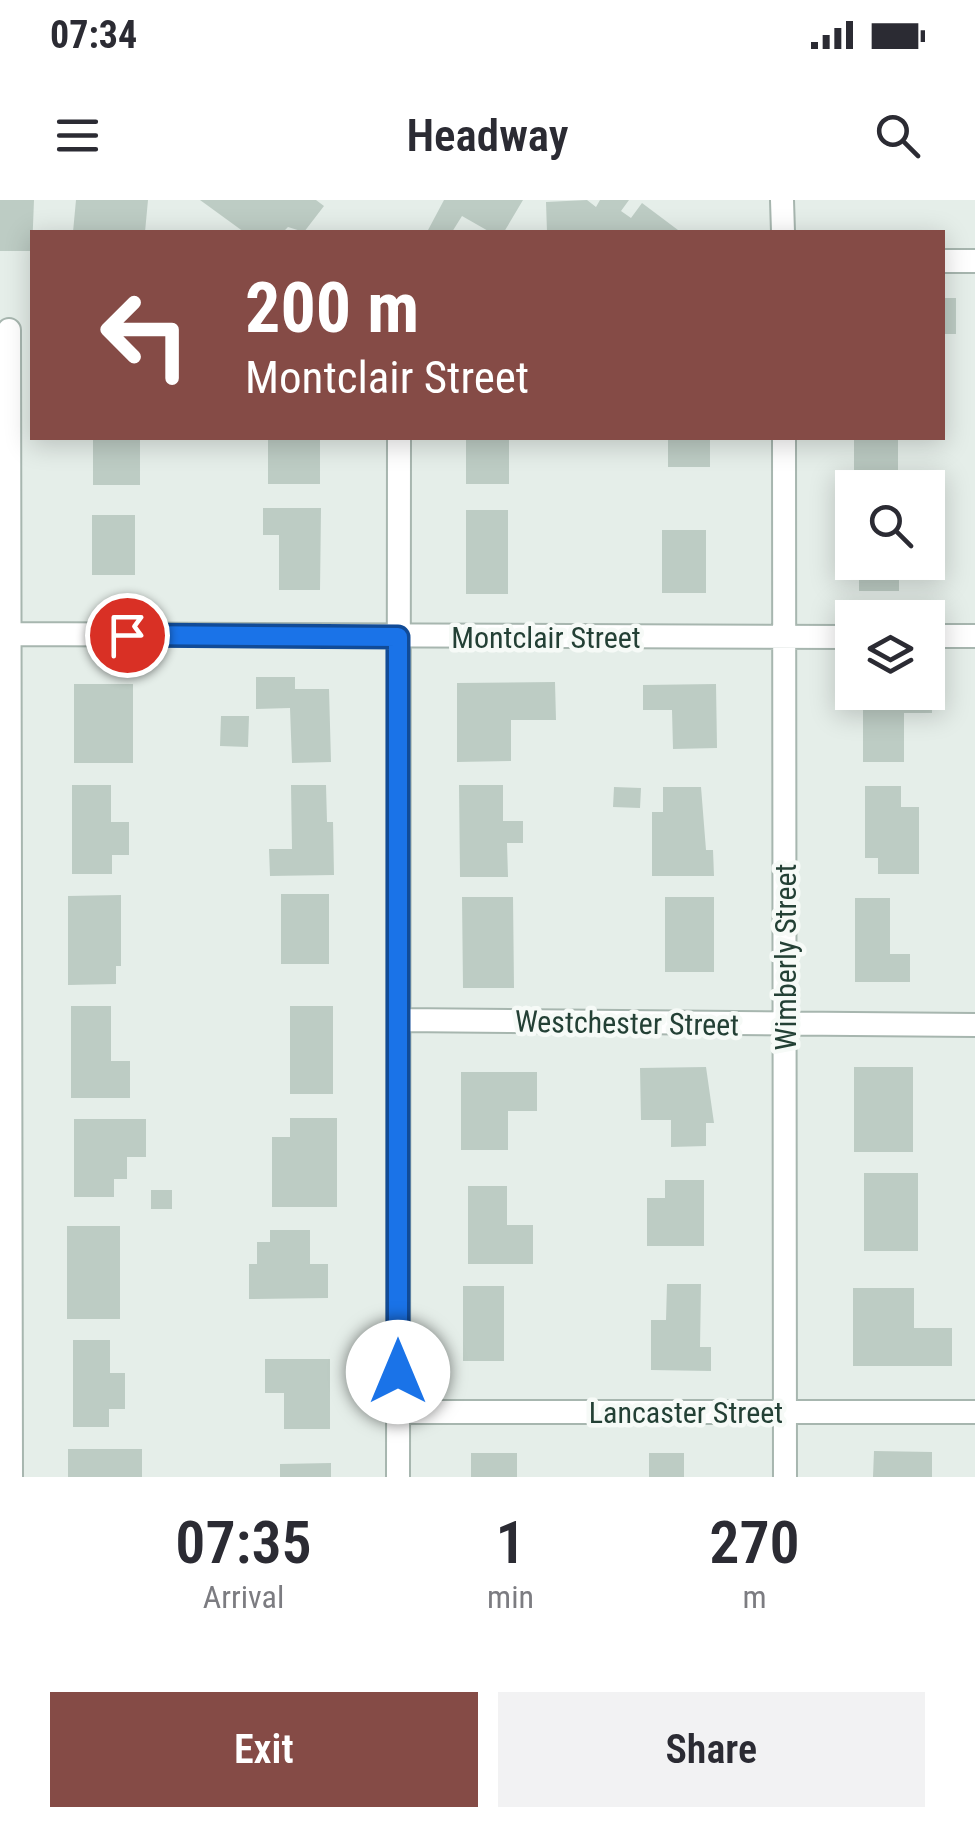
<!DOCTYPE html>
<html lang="en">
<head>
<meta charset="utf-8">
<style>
  body { margin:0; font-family:"Roboto Condensed",sans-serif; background:#f2f2f3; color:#2b2b33; height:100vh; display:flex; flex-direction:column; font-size:38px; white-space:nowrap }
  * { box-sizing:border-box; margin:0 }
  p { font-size:32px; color:#7c7c81 }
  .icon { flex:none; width:55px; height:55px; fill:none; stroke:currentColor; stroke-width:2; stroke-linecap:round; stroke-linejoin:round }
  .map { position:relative; height:1277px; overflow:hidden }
  .panel { display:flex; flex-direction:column; background:#fff; flex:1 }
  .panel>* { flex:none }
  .top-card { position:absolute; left:30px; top:30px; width:915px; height:210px; border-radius:0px; box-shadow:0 5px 25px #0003; background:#854b46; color:#fff; overflow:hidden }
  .tools { position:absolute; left:835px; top:270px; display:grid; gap:20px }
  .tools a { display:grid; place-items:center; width:110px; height:110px; border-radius:0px; background:#fff; box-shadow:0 5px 25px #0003; font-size:50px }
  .pin { position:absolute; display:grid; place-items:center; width:85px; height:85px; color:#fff; margin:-42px; border:5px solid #fff; border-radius:50%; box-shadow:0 2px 10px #0007 }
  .me { position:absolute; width:110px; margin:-55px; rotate:0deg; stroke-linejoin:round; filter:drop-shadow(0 0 8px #0008) }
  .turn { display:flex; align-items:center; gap:35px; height:210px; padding:0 50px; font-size:45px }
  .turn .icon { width:130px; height:130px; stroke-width:2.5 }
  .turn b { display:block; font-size:70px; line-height:85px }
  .eta { display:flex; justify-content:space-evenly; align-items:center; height:170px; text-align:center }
  .eta b { font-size:60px; font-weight:600; line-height:70px }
  .button { display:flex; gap:20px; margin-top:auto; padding:20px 50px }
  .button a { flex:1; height:115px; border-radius:0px; background:#854b46; color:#fff; font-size:40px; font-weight:600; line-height:115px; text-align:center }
  .button a+a { background:#f2f2f3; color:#2b2b33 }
  .status { display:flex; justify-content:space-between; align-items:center; height:70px; padding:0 50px; background:#fff; direction:ltr }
  .status svg { height:28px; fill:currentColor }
  header { display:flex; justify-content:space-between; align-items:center; height:130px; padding:0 50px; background:#fff; font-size:45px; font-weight:600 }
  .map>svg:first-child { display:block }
  .building { fill:#bdccc4 }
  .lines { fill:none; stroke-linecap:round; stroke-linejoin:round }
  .minor-casing { stroke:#a7b6af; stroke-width:26 }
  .minor { stroke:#fff; stroke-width:22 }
  .route-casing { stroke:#114b97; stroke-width:25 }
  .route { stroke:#1a73e8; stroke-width:18 }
  .labels { text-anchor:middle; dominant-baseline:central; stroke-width:9; stroke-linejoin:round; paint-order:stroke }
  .street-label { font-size:30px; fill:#234035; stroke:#f6faf7 }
</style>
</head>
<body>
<div class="status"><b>07:34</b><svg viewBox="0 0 49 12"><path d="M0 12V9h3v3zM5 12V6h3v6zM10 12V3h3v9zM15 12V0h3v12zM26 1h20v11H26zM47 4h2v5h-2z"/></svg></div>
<header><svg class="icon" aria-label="menu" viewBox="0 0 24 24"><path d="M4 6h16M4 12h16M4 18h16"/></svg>Headway<svg class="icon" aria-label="search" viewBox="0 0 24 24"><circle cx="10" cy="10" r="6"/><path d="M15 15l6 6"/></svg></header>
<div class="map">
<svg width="975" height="1277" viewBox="0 0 975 1277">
  <rect width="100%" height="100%" fill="#e5eee9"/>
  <path class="building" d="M0,0H34L32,51H0Z
    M76,0H148L145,32H73Z
    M200,0H316L324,6L304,32L288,27L283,32H244Z
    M444,0H523L504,32H490L462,16L452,32H427Z
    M587,0L596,7L600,0H629L621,11L631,18L642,3L678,30L547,32L546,2Z
    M942,98H956V134H942Z
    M93,238H140V285H93Z
    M268,238H320V284H268Z
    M466,238H509V284H466Z
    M668,238H710V267H668Z
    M854,238H898V286H854Z
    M263,308H321L320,390H279V335H263Z
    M466,310H508V394H466Z
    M92,315H135V375H92Z
    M662,330H706V393H662Z
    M859,362H899V391H859Z
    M256,477H295V489H329L331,562L292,563L290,508L256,509Z
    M928,478H932V513H904V562H863V492H928Z
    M555,482L556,520H511V561L457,562V483Z
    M74,484H133V563H74Z
    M716,484L717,548L673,549L672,510H643V485Z
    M221,516H249L248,547L220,546Z
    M72,585H111V622H129V655H112V674H72Z
    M291,585H326L327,622H333L334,675L270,676L269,649H292Z
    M459,585H503V621H523V643H507L508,677H460Z
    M865,586H901V607H919V674H878V658H865Z
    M614,587L641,588L640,608L613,607Z
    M663,587H701L706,650H713L714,676H652V612H663Z
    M281,694H329V764H281Z
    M121,695V766H116V784L68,785V696Z
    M462,697H513L514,788H463Z
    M665,697H714V772H665Z
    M855,698H890V754H910V782H855Z
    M71,806H111V861H130V898H71Z
    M290,806H333V894H290Z
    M706,867L714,923H706V946L671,947V920H641L640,868Z
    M854,867H913V952H854Z
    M461,872H537V911H508V950H461Z
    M290,918H337V1007H272V937H290Z
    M74,919H146V957H127V979H114V997H74Z
    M864,973H918V1051H864Z
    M665,980H704V1046H647V998H665Z
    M468,986H507V1025H533V1064H468Z
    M151,990H172V1009H151Z
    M67,1026H120V1119H67Z
    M270,1030H310V1064H328V1098L249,1099V1064H257V1042H270Z
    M667,1084H701L700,1147H711V1171L651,1170V1120H666Z
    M463,1086H504V1161H463Z
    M853,1088H914V1128H952V1166H853Z
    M73,1140H110V1173H125V1209H109V1227H73Z
    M265,1159H330V1229H284V1193H265Z
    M68,1249H142V1277H68Z
    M874,1251L932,1252V1277H873Z
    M471,1253H517V1277H471Z
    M649,1253H684V1277H649Z
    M331,1263V1277H280V1264Z"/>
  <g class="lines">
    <defs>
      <path id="minor" d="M782,0L783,32
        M942,61H975
        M9,130L11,1277
        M784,238L785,1277
        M0,434L852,437
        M928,436H975
        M400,820L975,825
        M398,1212H975
        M398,1277L399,238"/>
    </defs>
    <use href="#minor" class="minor-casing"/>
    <use href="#minor" class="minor"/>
  </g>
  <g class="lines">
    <defs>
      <path id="route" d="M127,435L398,437V1172"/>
    </defs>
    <use href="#route" class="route-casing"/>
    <use href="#route" class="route"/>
  </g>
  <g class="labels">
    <g class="street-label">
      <text x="546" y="437">Montclair Street</text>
      <text transform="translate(785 757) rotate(-90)">Wimberly Street</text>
      <text transform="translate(627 823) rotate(1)">Westchester Street</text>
      <text x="686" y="1212">Lancaster Street</text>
    </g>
  </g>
</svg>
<div class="tools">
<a><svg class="icon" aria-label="search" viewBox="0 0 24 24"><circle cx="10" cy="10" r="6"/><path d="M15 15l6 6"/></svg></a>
<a><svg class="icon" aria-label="layers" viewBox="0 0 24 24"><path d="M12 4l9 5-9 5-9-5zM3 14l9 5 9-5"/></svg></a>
</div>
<div class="pin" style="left:127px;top:435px;background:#d93025"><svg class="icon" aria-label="arrive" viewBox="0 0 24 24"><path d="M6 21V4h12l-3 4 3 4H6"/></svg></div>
<svg class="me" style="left:398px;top:1172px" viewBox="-20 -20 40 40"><circle r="19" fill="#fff"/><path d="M0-13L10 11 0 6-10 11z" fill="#1a73e8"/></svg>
<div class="top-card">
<div class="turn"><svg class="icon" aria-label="left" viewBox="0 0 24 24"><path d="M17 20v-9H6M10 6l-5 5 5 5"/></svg><div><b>200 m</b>Montclair Street</div></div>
</div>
</div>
<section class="panel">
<div class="eta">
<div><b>07:35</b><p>Arrival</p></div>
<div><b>1</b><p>min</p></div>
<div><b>270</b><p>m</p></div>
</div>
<div class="button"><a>Exit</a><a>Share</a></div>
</section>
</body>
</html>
